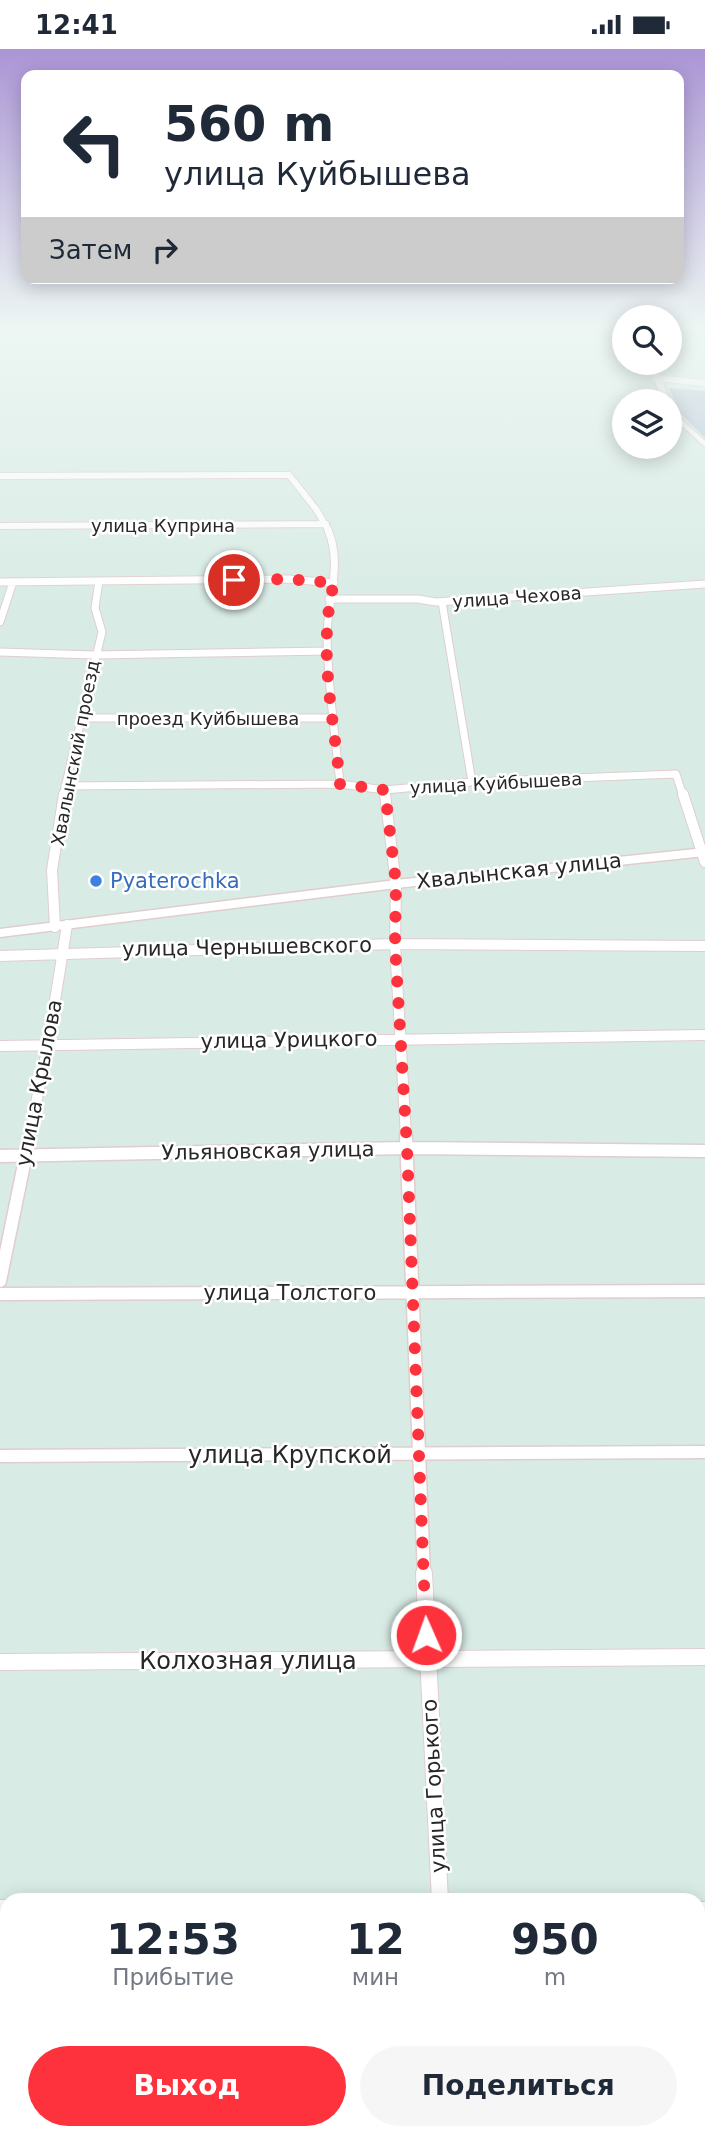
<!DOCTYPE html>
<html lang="ru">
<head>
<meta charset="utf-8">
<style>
  body { margin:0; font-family:"DejaVu Sans",sans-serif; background:#f6f6f7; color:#1f2937; height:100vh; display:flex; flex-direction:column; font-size:26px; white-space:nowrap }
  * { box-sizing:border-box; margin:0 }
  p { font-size:23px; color:#747a83 }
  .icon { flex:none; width:38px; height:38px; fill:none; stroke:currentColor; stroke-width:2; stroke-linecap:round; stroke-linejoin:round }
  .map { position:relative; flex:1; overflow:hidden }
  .details { position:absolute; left:0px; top:1844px; width:705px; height:247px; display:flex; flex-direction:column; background:#fff; border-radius:21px 21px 0 0; box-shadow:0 4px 18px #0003 }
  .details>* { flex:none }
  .top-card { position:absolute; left:21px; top:21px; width:663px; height:214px; border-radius:14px; box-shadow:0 4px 18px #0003; background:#fff; color:#1f2937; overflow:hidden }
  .buttons { position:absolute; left:612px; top:256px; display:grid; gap:14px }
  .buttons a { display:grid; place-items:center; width:70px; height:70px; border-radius:50%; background:#fff; box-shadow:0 4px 18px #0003; font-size:35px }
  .pin { position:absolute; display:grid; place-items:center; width:60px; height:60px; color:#fff; margin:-30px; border:4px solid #fff; border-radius:50%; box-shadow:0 2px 7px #0007 }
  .me { position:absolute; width:77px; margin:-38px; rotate:358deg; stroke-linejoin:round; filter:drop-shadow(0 0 5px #0008) }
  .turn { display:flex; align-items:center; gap:24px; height:147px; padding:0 28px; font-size:32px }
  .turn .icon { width:91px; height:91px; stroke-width:2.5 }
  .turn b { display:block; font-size:49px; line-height:60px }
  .then { display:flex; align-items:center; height:66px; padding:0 28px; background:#0003; gap:14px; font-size:26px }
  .eta { display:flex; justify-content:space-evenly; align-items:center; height:119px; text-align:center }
  .eta b { font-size:42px; font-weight:700; line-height:49px }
  .button { display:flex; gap:14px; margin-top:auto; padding:14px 28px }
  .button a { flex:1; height:80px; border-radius:42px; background:#fd323c; color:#fff; font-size:28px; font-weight:700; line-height:80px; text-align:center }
  .button a+a { background:#f6f6f7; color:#1f2937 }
  .status { display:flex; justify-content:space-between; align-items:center; height:49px; padding:0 35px; background:#fff; direction:ltr }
  .status svg { height:19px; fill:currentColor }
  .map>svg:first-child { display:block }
  .cemetery { fill:#afbcd5 }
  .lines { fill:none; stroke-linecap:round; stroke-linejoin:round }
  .minor-far4-casing { stroke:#e1cdce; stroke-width:8 }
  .minor-far3-casing { stroke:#e1cdce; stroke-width:9 }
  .minor-far2-casing { stroke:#e1cdce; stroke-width:12 }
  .minor-far1-casing { stroke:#e1cdce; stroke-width:15 }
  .minor-casing { stroke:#e1cdce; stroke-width:18 }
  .tertiary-casing { stroke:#e1cdce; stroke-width:3 }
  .minor-far4 { stroke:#fff; stroke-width:6 }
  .minor-far3 { stroke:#fff; stroke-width:7 }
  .minor-far2 { stroke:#fff; stroke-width:10 }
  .minor-far1 { stroke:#fff; stroke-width:12 }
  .minor { stroke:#fff; stroke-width:16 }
  .tertiary { fill:#fff; fill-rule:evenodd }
  .route { stroke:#fd323c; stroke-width:12; stroke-dasharray:0 21.6 }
  .shop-dot { fill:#3f7fe0; stroke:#fff; stroke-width:2.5 }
  .labels { text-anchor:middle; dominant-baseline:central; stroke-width:5; stroke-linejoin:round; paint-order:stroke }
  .far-street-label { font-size:18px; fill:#272727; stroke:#fff }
  .street-label { font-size:21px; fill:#272727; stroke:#fff }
  .shop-label { font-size:21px; fill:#366cbe; stroke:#fff; text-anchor:start }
  .near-street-label { font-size:24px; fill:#272727; stroke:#fff }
</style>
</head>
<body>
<div class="status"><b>12:41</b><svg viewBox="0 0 49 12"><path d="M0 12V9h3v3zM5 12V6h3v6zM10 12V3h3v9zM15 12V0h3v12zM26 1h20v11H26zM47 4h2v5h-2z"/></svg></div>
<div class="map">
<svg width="705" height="2090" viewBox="0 0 705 2090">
  <rect width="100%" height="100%" fill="#d8ebe5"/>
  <path class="cemetery" d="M669,339L705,342V389L680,364Z"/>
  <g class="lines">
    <defs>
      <path id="minor-far4" d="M655,329L705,334
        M0,427L289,426L316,460L329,482
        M0,477L326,475"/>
      <path id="minor-far3" d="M328,481C343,516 327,551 327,588C328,637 335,686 340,735
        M0,533L288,530L334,534
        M329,550H418L436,553L705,535
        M442,553L472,733
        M0,573L13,533
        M0,603L94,606L327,602
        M81,669H334
        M65,737L340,735L385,741L472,733L676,725L683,747
        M385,741L386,747
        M63,747L102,583L95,559L99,532"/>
      <path id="minor-far2" d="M385,745L396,835L395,895L406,1088
        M683,745L705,813
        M55,878L52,821L64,745
        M0,907L395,895L705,897
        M0,997L705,986
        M29,1088L48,996L67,876"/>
      <path id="minor-far1" d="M406,1086L424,1526
        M0,1107L407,1099L705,1102
        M0,1232L30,1086
        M0,1245L705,1242
        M0,1407L705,1403"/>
      <path id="minor" d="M424,1524L440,1852
        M0,1613L705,1608
        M0,1859H7
        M698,1861H705
        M450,2084V2090"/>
      <path id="tertiary" d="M648,313H655L670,352H662Z
        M670,360L705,392V398L670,366Z
        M705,799V807L396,839L0,888V880L396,831Z"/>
    </defs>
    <use href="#minor-far4" class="minor-far4-casing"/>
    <use href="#minor-far3" class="minor-far3-casing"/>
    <use href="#minor-far2" class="minor-far2-casing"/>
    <use href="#minor-far1" class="minor-far1-casing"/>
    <use href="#minor" class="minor-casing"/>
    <use href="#tertiary" class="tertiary-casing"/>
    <use href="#minor-far4" class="minor-far4"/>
    <use href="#minor-far3" class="minor-far3"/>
    <use href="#minor-far2" class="minor-far2"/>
    <use href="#minor-far1" class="minor-far1"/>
    <use href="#minor" class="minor"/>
    <use href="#tertiary" class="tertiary"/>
  </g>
  <linearGradient id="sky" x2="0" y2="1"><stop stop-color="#ab95d5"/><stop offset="0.49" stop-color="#edf6f3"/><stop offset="1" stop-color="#edf6f3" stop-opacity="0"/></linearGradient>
  <rect width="705" height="568" fill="url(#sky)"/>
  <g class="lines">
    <path class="route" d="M234,531L288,530L334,534C317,598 334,670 340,735L385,741L396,835L395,895L407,1099L426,1586"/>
  </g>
  <circle class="shop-dot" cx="96" cy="832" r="7"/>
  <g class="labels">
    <g class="far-street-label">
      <text x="163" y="476">улица Куприна</text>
      <text transform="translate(517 548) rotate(-4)">улица Чехова</text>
      <text x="208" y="669">проезд Куйбышева</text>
      <text transform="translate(75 704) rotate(-79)">Хвалынский проезд</text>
      <text transform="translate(496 734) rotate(-3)">улица Куйбышева</text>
    </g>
    <g class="street-label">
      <text transform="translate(519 822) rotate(-6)">Хвалынская улица</text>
      <text transform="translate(247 898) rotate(-1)">улица Чернышевского</text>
      <text transform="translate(289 991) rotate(-1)">улица Урицкого</text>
      <text transform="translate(39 1034) rotate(-79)">улица Крылова</text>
      <text transform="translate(268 1102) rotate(-1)">Ульяновская улица</text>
      <text x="290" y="1244">улица Толстого</text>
      <text transform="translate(434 1737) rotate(-93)">улица Горького</text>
    </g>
    <g class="shop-label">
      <text x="110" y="832">Pyaterochka</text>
    </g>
    <g class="near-street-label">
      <text x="290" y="1406">улица Крупской</text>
      <text x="248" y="1612">Колхозная улица</text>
    </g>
  </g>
</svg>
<div class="buttons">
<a><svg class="icon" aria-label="search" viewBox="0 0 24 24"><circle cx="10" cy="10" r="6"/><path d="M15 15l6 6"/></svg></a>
<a><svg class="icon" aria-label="layers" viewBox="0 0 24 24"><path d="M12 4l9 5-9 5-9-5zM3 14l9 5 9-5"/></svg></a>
</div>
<div class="pin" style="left:234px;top:531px;background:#d93025"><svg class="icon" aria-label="arrive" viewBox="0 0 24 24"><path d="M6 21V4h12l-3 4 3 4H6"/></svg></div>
<svg class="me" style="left:426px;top:1586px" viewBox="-20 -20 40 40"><circle r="17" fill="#fd323c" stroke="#fff" stroke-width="3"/><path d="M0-11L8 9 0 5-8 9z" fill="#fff"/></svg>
<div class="top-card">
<div class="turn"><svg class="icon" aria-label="left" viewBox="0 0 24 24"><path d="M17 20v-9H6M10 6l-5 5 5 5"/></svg><div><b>560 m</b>улица Куйбышева</div></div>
<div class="then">Затем<svg class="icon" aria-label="right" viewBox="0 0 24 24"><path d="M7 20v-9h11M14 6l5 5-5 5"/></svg></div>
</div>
<section class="details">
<div class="eta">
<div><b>12:53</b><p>Прибытие</p></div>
<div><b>12</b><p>мин</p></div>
<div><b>950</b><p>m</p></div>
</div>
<div class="button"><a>Выход</a><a>Поделиться</a></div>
</section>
</div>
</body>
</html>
